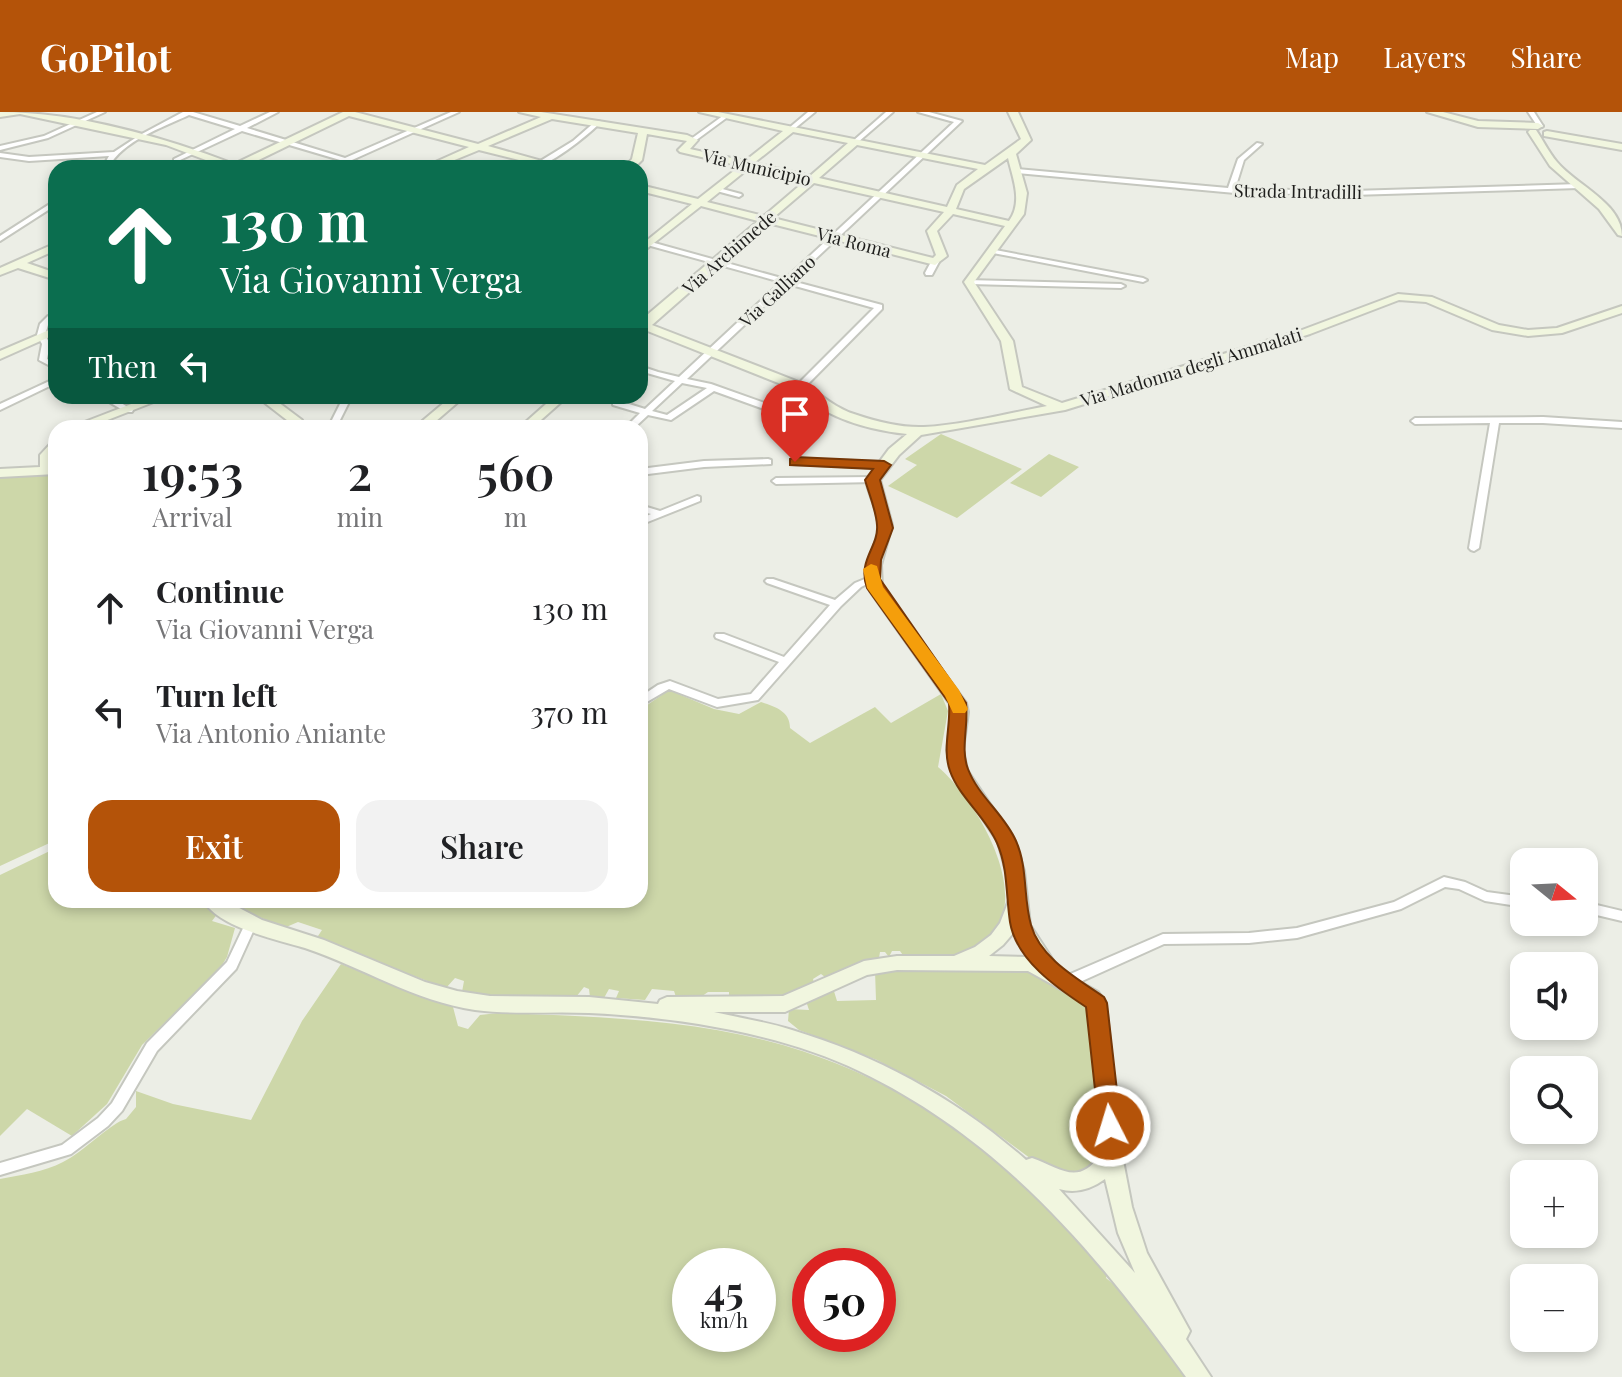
<!DOCTYPE html>
<html lang="en">
<head>
<meta charset="utf-8">
<style>
  body { margin:0; font-family:"Playfair Display",serif; background:#f2f2f2; color:#202124; height:100vh; display:flex; flex-direction:column; font-size:30px; white-space:nowrap }
  * { box-sizing:border-box; margin:0 }
  p { font-size:26px; color:#757577 }
  .icon { flex:none; width:44px; height:44px; fill:none; stroke:currentColor; stroke-width:2; stroke-linecap:round; stroke-linejoin:round }
  .map { position:relative; flex:1; overflow:hidden }
  .side { position:absolute; left:48px; top:308px; width:600px; height:488px; display:flex; flex-direction:column; background:#fff; border-radius:24px; box-shadow:0 4px 12px #0003 }
  .side>* { flex:none }
  .hud { position:absolute; left:48px; top:48px; width:600px; height:244px; border-radius:24px; box-shadow:0 4px 12px #0003; background:#0b6e4f; color:#fff; overflow:hidden }
  .needle { width:52px; rotate:108deg }
  .buttons { position:absolute; left:1510px; top:736px; display:grid; gap:16px }
  .buttons a { display:grid; place-items:center; width:88px; height:88px; border-radius:16px; background:#fff; box-shadow:0 4px 12px #0003; font-size:40px }
  .speed { position:absolute; left:672px; top:1136px; display:flex; gap:16px; font-size:40px; font-weight:700; text-align:center }
  .speed>* { display:grid; place-content:center; width:104px; height:104px; border-radius:50%; background:#fff; box-shadow:0 4px 12px #0003; line-height:1 }
  .speed small { font-size:20px; font-weight:400 }
  .speed .limit { border:12px solid #d22; background:#fff; color:#111 }
  .pin { position:absolute; display:grid; place-items:center; width:68px; height:68px; color:#fff; margin:-82px -34px; border-radius:50% 50% 50% 0; rotate:-45deg; box-shadow:0 0 8px #0007 }
  .pin .icon { rotate:45deg }
  .me { position:absolute; width:88px; margin:-44px; rotate:355deg; stroke-linejoin:round; filter:drop-shadow(0 0 6px #0008) }
  .turn { display:flex; align-items:center; gap:28px; height:168px; padding:0 40px; font-size:36px }
  .turn .icon { width:104px; height:104px; stroke-width:2.5 }
  .turn b { display:block; font-size:56px; line-height:68px }
  .then { display:flex; align-items:center; height:76px; padding:0 40px; background:#0003; gap:16px; font-size:30px }
  .eta { display:flex; justify-content:space-evenly; align-items:center; height:136px; text-align:center }
  .eta b { font-size:48px; font-weight:600; line-height:56px }
  .action { display:flex; gap:16px; margin-top:auto; padding:16px 40px }
  .action a { flex:1; height:92px; border-radius:24px; background:#b45309; color:#fff; font-size:32px; font-weight:600; line-height:92px; text-align:center }
  .action a+a { background:#f2f2f2; color:#202124 }
  ul { padding:0; list-style:none }
  li { display:flex; align-items:center; gap:24px; height:104px; padding:0 40px }
  li div { flex:1 }
  li b { display:block; font-size:30px }
  li em { font-style:normal }
  header { display:flex; align-items:center; gap:48px; box-sizing:border-box; height:112px; padding:0 40px; background:#b45309; color:#fff }
  header strong { font-size:38px }
  nav { display:flex; gap:44px; margin-inline-start:auto; font-size:28px }
  .map>svg:first-child { display:block }
  .green { fill:#cdd7a9; fill-rule:evenodd }
  .lines { fill:none; stroke-linecap:round; stroke-linejoin:round }
  .street-casing { stroke:#c5c7bf; stroke-width:4 }
  .secondary-casing { stroke:#c5c7bf; stroke-width:4 }
  .street { fill:#fff; fill-rule:evenodd }
  .secondary { fill:#f1f6df; fill-rule:evenodd }
  .route { fill:#b45309; stroke:#753606; stroke-width:2 }
  .slow { fill:#f59e0b }
  .labels { text-anchor:middle; dominant-baseline:central; stroke-width:6; stroke-linejoin:round; paint-order:stroke }
  .far-street-label { font-size:18px; fill:#1f1f1d; stroke:#eceee6 }
</style>
</head>
<body>
<header>
<strong>GoPilot</strong>
<nav><a>Map</a><a>Layers</a><a>Share</a></nav>
</header>
<div class="map">
<svg width="1622" height="1265" viewBox="0 0 1622 1265">
  <rect width="100%" height="100%" fill="#eceee6"/>
  <path class="green" d="M941,322L1022,357L957,406L888,374L917,353L905,347Z
    M1049,342L1079,355L1041,385L1010,371Z
    M56,362V728L0,754V365Z
    M669,578L714,597L739,602L761,590C775,595 790,599 790,616L810,631L875,595L891,611L941,582L948,599L938,655C974,685 1028,775 995,818C990,825 985,833 978,837C956,847 929,845 905,846L900,839H892L889,845L885,840H880L879,846L825,865L821,862L813,867L814,871L786,886L729,888V880H708L695,889L677,888L674,879L652,877L645,888L616,886L619,879L609,877L604,886L590,885L589,877L584,875L576,885L476,883L462,880L464,869L455,866L446,876L316,827L322,818L298,810L284,816L222,788H640V598Z
    M56,736V788H201L218,801L212,809L235,816L227,845L219,858L142,933L107,992L72,1024L27,997L0,1024V763Z
    M341,852L453,895L458,914L468,917L480,903L498,901C662,907 787,910 931,1000C952,1012 974,1025 992,1040C1034,1076 1070,1118 1109,1157L1106,1166L1118,1176L1124,1177L1185,1265H0V1067C21,1063 44,1060 63,1050C82,1041 112,1010 126,1007L136,995V979L173,992L251,1008L302,909ZM690,1154H758V1222H690ZM810,1154H878V1222H810Z
    M1027,856L1084,888L1092,900L1104,1038L1099,1053L1072,1064L1046,1058L946,984L877,948L799,918L788,909L789,897L809,898L806,889L833,876L837,889L876,888L875,859Z"/>
  <g class="lines">
    <defs>
      <path id="street" d="M97,0H105L48,26L0,38V34L44,24Z
        M183,0H193L240,14L270,0H278L247,16L345,46L451,0H459L352,48L376,56H366L346,50L333,56H324L340,48L242,19L178,49H174V47L235,17L189,3C162,16 123,28 108,56H102L109,44L29,49L0,45V41L29,45L114,40L140,23Z
        M808,0H815L793,18H789V16Z
        M886,0H893L857,31H853V29Z
        M918,0H929L962,9L792,169L882,193V197L803,277H797V273L874,196L788,172L687,267L711,272L773,294L817,286L820,287V291L772,300L714,279L671,308L648,303L634,316H625L640,301L613,293V289L616,288L645,297L675,269L640,259V254L658,260L679,265L781,170L640,131V127L785,167L954,10ZM682,271L707,276L667,303L652,299Z
        M1528,0H1534L1543,14L1542,15H1538Z
        M724,3L729,4L695,29H691V27Z
        M596,9L601,10C587,24 548,56 529,56L573,29Z
        M1257,31L1262,32L1244,48L1235,77L1352,79L1579,72L1582,74L1579,76L1352,83L1235,81L1017,61L1014,59L1017,57L1228,76L1238,47Z
        M715,75L741,82L742,83L739,85L713,78V76Z
        M56,88V93L0,129V124Z
        M990,137L1143,166L1147,168L1143,170L993,141L989,139Z
        M932,148L939,150L932,163H926L925,161Z
        M966,168L1121,172L1125,174L1121,176L969,172H966Z
        M48,204L55,206L48,213L45,223L50,232L47,247L56,252V257L39,248L42,232L37,223L40,212Z
        M56,266V271L0,298V292Z
        M99,284H109L133,298L132,300H126Z
        M344,284H352L336,316H328Z
        M1543,305L1622,310V316L1543,311H1499L1479,436L1474,439L1471,438L1469,436L1490,311L1415,312L1411,309L1415,306Z
        M768,347L771,348V352L704,355L640,363V357L704,349Z
        M795,347L884,350L888,353L884,356L792,352V348Z
        M873,365L877,368L876,370L776,372L772,369L776,366Z
        M697,384L700,385V389L640,413V407L651,402L640,399V393L660,399Z
        M872,464L877,467L861,475L841,494L758,588L717,595L669,577L640,594V585L658,573L670,569L718,587L751,582L779,550L716,526L715,524L716,522H724L784,545L830,493L767,471L765,469L767,467H773L835,488L855,471Z
        M1444,765L1465,770L1487,780L1524,785V795L1485,789L1459,777L1445,775L1401,797L1297,826L1249,831L1164,832L1071,874L1066,875L1061,874L1060,870L1061,866L1163,822L1249,821L1297,816L1394,790Z
        M1584,790L1622,799V809L1584,800Z
        M250,808L254,810L256,813L236,857L157,939L122,999L108,1014L71,1042L0,1063V1051L62,1033L98,1006L112,991L147,931L227,850L246,810Z"/>
      <path id="secondary" d="M0,0C76,0 163,25 234,52L343,0H355L478,32L541,5L519,0H541L687,23L698,28L690,37L745,49L783,19L699,0H718L985,53L1021,27L1008,0H1018L1031,28L1016,42L1027,81L1024,102L974,170L1013,229L1022,275L1062,291L1302,218L1398,182L1432,185L1499,213L1528,218L1557,216L1622,194V201L1562,221L1528,224L1492,218L1426,190L1399,188L1310,222L1065,298L921,323L899,343L880,368L892,413L881,453L882,476L966,591L968,600L963,638L967,658L1015,729L1024,759L1030,813L1060,859L1098,880L1106,891L1121,1038L1132,1095L1147,1141L1190,1219L1186,1227L1211,1265H1186C1096,1140 1001,1027 859,959C781,921 676,905 589,901C551,899 513,903 475,898C414,889 362,855 305,836C276,827 219,816 203,788H224L262,808L324,828L425,870L457,879L490,884L589,885L658,892L660,888L667,885L783,884L864,849L897,844H954L975,835L991,823L1000,811L1009,788L1006,759L998,730L951,659L947,638L952,600L950,592L870,479C859,456 876,440 878,418C880,401 869,385 866,368L889,337L907,322C877,319 841,310 816,293C809,288 804,282 796,278L645,218L640,220V209L758,109L701,94L640,142V134L692,92L640,79V73L698,87L740,54L680,40L678,38L687,29L647,22L642,48L634,56H624L632,47L638,21L552,7L488,34L567,56H551L479,38L435,56H422L469,35L349,4L242,56H227L166,33L20,2L0,5ZM793,20L848,31L810,64L754,51ZM857,33L978,57L957,73L947,95L819,66ZM1008,46C1013,67 1023,90 1009,109L956,97L964,77ZM749,56L805,69L764,104L707,90ZM814,71L944,100L927,119L936,143L933,146L773,106ZM953,102L1005,114L964,170L1001,229L1010,277L1047,294C1009,301 963,313 924,315C903,316 878,310 857,303C836,297 822,283 804,272L652,213L768,111L935,153L947,144L937,119ZM1015,819L1032,845L989,844L1003,833ZM897,858L1028,859L1084,890L1091,902L1101,1042C1078,1075 1061,1056 1032,1046L1026,1048C958,988 879,944 792,918C767,910 740,906 714,900H785L867,863ZM1105,1067L1118,1121L1135,1161L1059,1077C1076,1082 1091,1077 1105,1067Z
        M1427,0H1443L1478,9L1538,11L1543,14L1538,17L1478,15Z
        M1530,18H1536C1543,28 1549,41 1557,50C1576,73 1622,91 1622,124L1618,123L1599,97L1550,54L1528,20Z
        M1547,19L1622,32V38L1544,24V20Z
        M56,131V138L27,151L56,161V168L18,156L0,163V156Z
        M56,215V222L0,247V239Z
        M152,284H169L87,316H69Z
        M256,284H270L302,308L305,316H293L292,312Z
        M452,284H465L428,316H414Z
        M555,284H568L532,316H519Z
        M56,329V340L52,344L56,362L0,365V357L40,355V343L52,330Z"/>
    </defs>
    <use href="#street" class="street-casing"/>
    <use href="#secondary" class="secondary-casing"/>
    <use href="#street" class="street"/>
    <use href="#secondary" class="secondary"/>
  </g>
  <path class="route" d="M795,345L884,349L891,353L880,368L893,416L881,448L880,467L966,591C969,612 960,637 968,657C978,684 1005,703 1016,729C1028,756 1023,785 1031,813C1040,846 1078,867 1104,885L1107,891L1121,1014L1118,1021L1110,1024L1102,1021L1099,1014L1086,895C1057,876 1016,848 1010,810C1006,784 1008,756 997,731C986,705 959,685 950,659C942,637 951,614 949,591L867,476C857,448 879,435 877,413C876,398 869,382 865,368L873,357L790,353V347Z"/>
  <path class="slow" d="M871,452L877,454L883,475L959,578L968,597L965,601H953L945,584L867,476L863,457Z"/>
  <g class="labels">
    <g class="far-street-label">
      <text transform="translate(757 55) rotate(13)">Via Municipio</text>
      <text transform="translate(1298 79) rotate(1)">Strada Intradilli</text>
      <text transform="translate(854 130) rotate(14)">Via Roma</text>
      <text transform="translate(729 140) rotate(-41)">Via Archimede</text>
      <text transform="translate(777 179) rotate(-43)">Via Galliano</text>
      <text transform="translate(1191 255) rotate(-17)">Via Madonna degli Ammalati</text>
    </g>
  </g>
</svg>
<div class="buttons">
<a><svg class="needle" viewBox="-14 -14 28 28"><path d="M0-13l5 13h-10z" fill="#e53935"/><path d="M0 13l5-13h-10z" fill="#757577"/></svg></a>
<a><svg class="icon" aria-label="sound" viewBox="0 0 24 24"><path d="M4 9h4l5-4v14l-5-4H4zM17 9q2 3 0 6"/></svg></a>
<a><svg class="icon" aria-label="search" viewBox="0 0 24 24"><circle cx="10" cy="10" r="6"/><path d="M15 15l6 6"/></svg></a>
<a>+</a>
<a>−</a>
</div>
<div class="speed"><div>45<small>km/h</small></div><div class="limit">50</div></div>
<div class="pin" style="left:795px;top:350px;background:#d93025"><svg class="icon" aria-label="arrive" viewBox="0 0 24 24"><path d="M6 21V4h12l-3 4 3 4H6"/></svg></div>
<svg class="me" style="left:1110px;top:1014px" viewBox="-20 -20 40 40"><circle r="17" fill="#b45309" stroke="#fff" stroke-width="3"/><path d="M0-11L8 9 0 5-8 9z" fill="#fff"/></svg>
<div class="hud">
<div class="turn"><svg class="icon" aria-label="ahead" viewBox="0 0 24 24"><path d="M12 20V5M6 11l6-6 6 6"/></svg><div><b>130 m</b>Via Giovanni Verga</div></div>
<div class="then">Then<svg class="icon" aria-label="left" viewBox="0 0 24 24"><path d="M17 20v-9H6M10 6l-5 5 5 5"/></svg></div>
</div>
<section class="side">
<div class="eta">
<div><b>19:53</b><p>Arrival</p></div>
<div><b>2</b><p>min</p></div>
<div><b>560</b><p>m</p></div>
</div>
<ul>
<li><svg class="icon" aria-label="ahead" viewBox="0 0 24 24"><path d="M12 20V5M6 11l6-6 6 6"/></svg><div><b>Continue</b><p>Via Giovanni Verga</p></div><em>130 m</em></li>
<li><svg class="icon" aria-label="left" viewBox="0 0 24 24"><path d="M17 20v-9H6M10 6l-5 5 5 5"/></svg><div><b>Turn left</b><p>Via Antonio Aniante</p></div><em>370 m</em></li>
</ul>
<div class="action"><a>Exit</a><a>Share</a></div>
</section>
</div>
</body>
</html>
